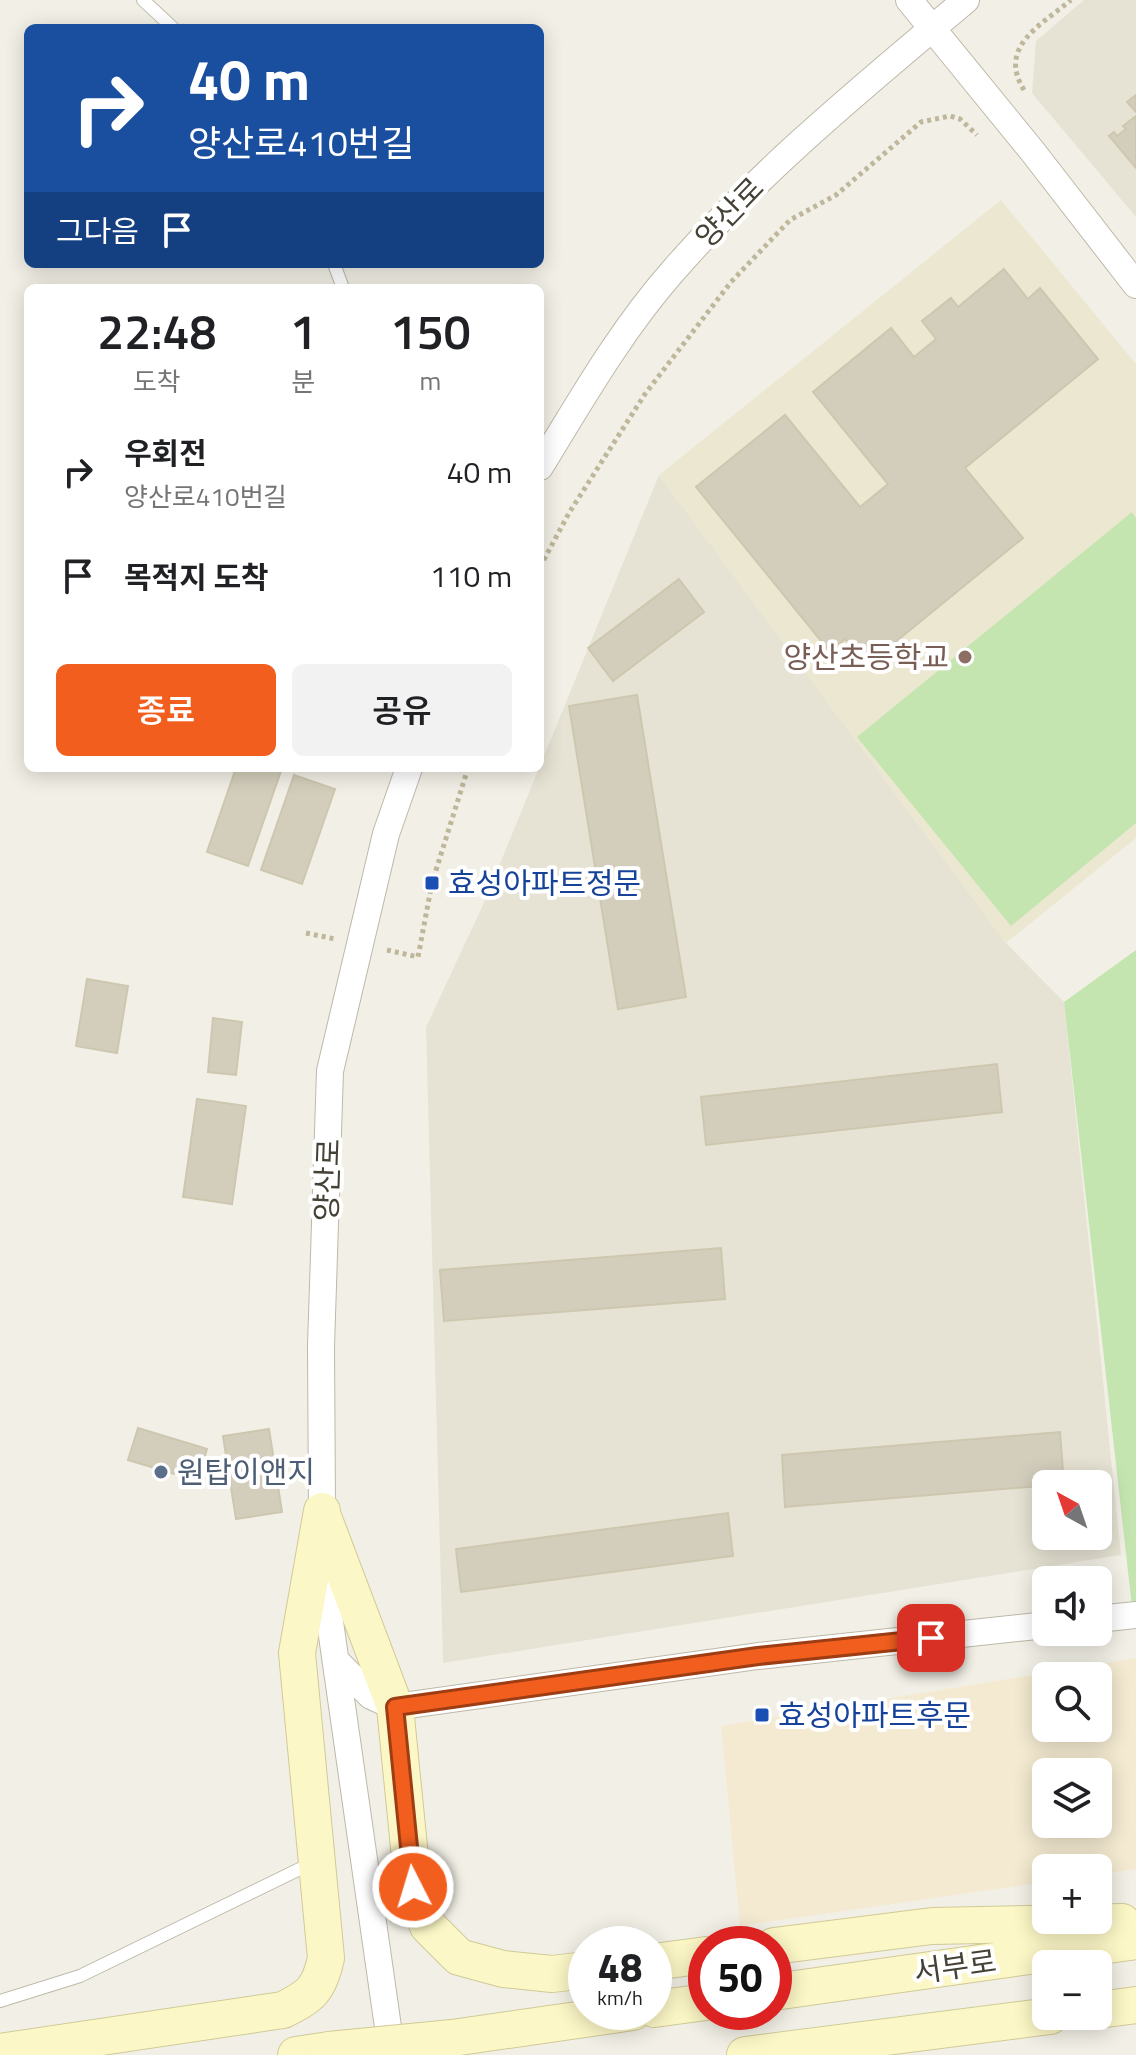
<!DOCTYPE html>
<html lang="ko">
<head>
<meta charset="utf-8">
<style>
  body { margin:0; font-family:"Titillium Web","Noto Sans KR",sans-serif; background:#f2f2f2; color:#202124; height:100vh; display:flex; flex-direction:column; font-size:30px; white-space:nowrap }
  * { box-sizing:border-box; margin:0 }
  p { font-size:26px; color:#757577 }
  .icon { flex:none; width:44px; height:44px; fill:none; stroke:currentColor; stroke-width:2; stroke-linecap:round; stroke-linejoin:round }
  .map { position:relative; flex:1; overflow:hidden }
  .drawer { position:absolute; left:24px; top:284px; width:520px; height:488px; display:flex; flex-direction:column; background:#fff; border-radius:12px; box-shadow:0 4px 20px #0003 }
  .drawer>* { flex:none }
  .banner { position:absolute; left:24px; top:24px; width:520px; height:244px; border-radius:12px; box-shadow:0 4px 20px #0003; background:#1a4fa0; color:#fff; overflow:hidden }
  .needle { width:52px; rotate:320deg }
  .buttons { position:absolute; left:1032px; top:1470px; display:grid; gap:16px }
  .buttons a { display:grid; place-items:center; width:80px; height:80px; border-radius:12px; background:#fff; box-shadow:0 4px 20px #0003; font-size:40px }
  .speed { position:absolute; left:568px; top:1926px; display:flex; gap:16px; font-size:40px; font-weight:700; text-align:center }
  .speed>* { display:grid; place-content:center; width:104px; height:104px; border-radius:50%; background:#fff; box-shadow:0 4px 20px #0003; line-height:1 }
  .speed small { font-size:20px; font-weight:400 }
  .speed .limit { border:12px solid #d22; background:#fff; color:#111 }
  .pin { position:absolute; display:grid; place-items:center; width:68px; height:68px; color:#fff; margin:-34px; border-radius:16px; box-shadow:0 4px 12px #0006 }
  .me { position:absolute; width:88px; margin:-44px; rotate:355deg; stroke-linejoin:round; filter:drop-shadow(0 0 6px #0008) }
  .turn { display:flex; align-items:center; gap:28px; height:168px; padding:0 32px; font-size:36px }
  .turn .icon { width:104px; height:104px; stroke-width:2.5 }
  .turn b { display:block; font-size:56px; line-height:68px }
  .then { display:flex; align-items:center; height:76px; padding:0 32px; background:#0003; gap:16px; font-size:30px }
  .eta { display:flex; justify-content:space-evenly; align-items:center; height:136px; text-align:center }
  .eta b { font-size:48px; font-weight:600; line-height:56px }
  .action { display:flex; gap:16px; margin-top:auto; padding:16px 32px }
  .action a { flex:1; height:92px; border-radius:12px; background:#f15e1e; color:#fff; font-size:32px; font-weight:600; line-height:92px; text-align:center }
  .action a+a { background:#f2f2f2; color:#202124 }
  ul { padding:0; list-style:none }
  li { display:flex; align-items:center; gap:24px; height:104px; padding:0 32px }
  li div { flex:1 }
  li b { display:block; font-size:30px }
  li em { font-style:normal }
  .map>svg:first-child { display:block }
  .residential { fill:#e6e3d4; fill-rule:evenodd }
  .commercial { fill:#f4ead1; fill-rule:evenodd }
  .education { fill:#ebe7d0 }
  .green { fill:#c5e5b0 }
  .building { fill:#d3cebc; stroke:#cec7af; stroke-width:2 }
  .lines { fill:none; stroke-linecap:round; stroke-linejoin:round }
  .lane-casing { stroke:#bdb9a9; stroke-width:14 }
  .street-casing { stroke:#bdb9a9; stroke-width:28 }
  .secondary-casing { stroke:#d0ca97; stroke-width:38 }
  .path { stroke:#beb79b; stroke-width:5; stroke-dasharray:4 4; stroke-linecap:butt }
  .lane { stroke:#fff; stroke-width:12 }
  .street { stroke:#fff; stroke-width:26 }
  .secondary { stroke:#fcf7c6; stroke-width:36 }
  .secondary-bridge-casing { stroke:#d0ca97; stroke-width:38; stroke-linecap:butt }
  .secondary-bridge { stroke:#fcf7c6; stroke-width:36 }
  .route-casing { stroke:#9d3d14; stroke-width:20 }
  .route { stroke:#f15e1e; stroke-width:14 }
  .education-dot { fill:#8d6e63; stroke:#fff; stroke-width:3 }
  .transit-dot { fill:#1a4fb4; stroke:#fff; stroke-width:3 }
  .service-dot { fill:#5c6f8a; stroke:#fff; stroke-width:3 }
  .labels { text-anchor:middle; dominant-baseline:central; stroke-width:8; stroke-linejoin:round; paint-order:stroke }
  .street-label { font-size:30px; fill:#454135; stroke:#fff }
  .education-label { font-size:30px; fill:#785e54; stroke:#fff; text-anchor:end }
  .transit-label { font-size:30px; fill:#164399; stroke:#fff; text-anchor:start }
  .service-label { font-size:30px; fill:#4e5e75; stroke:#fff; text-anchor:start }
</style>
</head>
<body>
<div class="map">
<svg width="1136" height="2055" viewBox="0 0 1136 2055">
  <rect width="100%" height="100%" fill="#f2f0e6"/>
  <path class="residential" d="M1084,0H1136V217L1032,93L1036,41Z
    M659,475L1006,943L1064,1002L1121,1555L443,1663L426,1027L483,905ZM1046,1484H1098V1536H1046Z"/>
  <path class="commercial" d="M1136,1658V1869L1098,1874V1868H1046V1882L740,1926L721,1726ZM1098,1676V1728H1046V1676ZM1046,1772H1098V1824H1046Z"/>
  <path class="education" d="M1001,200L1136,364V838L1006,943L659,475Z"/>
  <path class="green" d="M1132,512L1136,518V823L1011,926L857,737Z
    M1136,950V1615L1133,1616L1064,1002Z"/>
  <path class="building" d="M1136,95V112L1127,102Z
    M1136,116V168L1109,136L1114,132L1117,136L1126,129L1123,126Z
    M1004,269L1028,299L1040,288L1098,359L965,468L1023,538L867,665L845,639L830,652L696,487L785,415L860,507L888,484L813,392L891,328L914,357L936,339L922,321L951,298L958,307Z
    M679,579L704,612L613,681L588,648Z
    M637,695L686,997L618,1009L569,706Z
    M236,768H273L281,771L248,866L207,852Z
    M294,775L335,789L302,884L261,870Z
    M87,979L128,986L117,1053L76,1046Z
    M213,1018L242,1022L236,1075L208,1072Z
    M997,1064L1002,1112L706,1145L701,1097Z
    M197,1099L246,1106L232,1204L183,1197Z
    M721,1248L725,1299L444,1321L440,1270Z
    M138,1428L207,1449L198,1481L128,1460Z
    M269,1429L282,1512L236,1519L223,1436Z
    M1060,1432L1064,1484L785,1507L782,1455Z
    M728,1513L733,1556L461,1592L456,1549Z"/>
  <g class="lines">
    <defs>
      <path id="lane" d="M143,0L173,28
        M334,264L343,288
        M0,2001L80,1976L314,1862"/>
      <path id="street" d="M909,0L1033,152L1136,285
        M540,467C581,400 621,330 673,271C760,171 864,86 966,0
        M1098,1619L1136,1615
        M336,1661L371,1696L395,1707L758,1656L1046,1625
        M392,2055L327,1601L322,1511L321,1346L330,1071L386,834L409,768"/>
      <path id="secondary" d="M322,1514L395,1707L413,1887L428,1926L459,1957L503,1969L552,1974L586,1970
        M774,1946L932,1926L1122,1922
        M654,1962L706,1955
        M774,1992L1136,1941
        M654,2009L706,2002
        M1098,2010L1136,2005
        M452,2038L633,2012
        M0,2052L283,2010C311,1996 319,1990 326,1958L297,1653L322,1511
        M296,2055L329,2050
        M745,2055L1050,2016"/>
    </defs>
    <use href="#lane" class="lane-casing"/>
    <use href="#street" class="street-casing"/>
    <use href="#secondary" class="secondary-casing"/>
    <path class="path" d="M1024,90C997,47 1041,25 1071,0
      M540,567L569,513L645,394L731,282L790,220L836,195L921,122L950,116L960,119L977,135
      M306,933L335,939
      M387,950L418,957L432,883L468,768"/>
    <use href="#lane" class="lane"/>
    <use href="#street" class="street"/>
    <use href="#secondary" class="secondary"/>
    <defs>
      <path id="secondary-bridge" d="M329,2050L452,2038"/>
    </defs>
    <use href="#secondary-bridge" class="secondary-bridge-casing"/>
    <use href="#secondary-bridge" class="secondary-bridge"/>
  </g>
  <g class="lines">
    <defs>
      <path id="route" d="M413,1887L395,1707L758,1656L931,1638"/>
    </defs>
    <use href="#route" class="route-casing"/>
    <use href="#route" class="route"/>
  </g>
  <circle class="education-dot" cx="965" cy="657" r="8"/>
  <g class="transit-dot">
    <rect x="424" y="875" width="16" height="16" rx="4"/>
    <rect x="754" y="1707" width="16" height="16" rx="4"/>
  </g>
  <circle class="service-dot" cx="161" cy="1472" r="8"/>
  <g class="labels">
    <g class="street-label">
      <text transform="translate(729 212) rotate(-46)">양산로</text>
      <text transform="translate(327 1180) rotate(-88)">양산로</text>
      <text transform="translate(955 1966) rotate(-8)">서부로</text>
    </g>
    <g class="education-label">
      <text x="949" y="657">양산초등학교</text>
    </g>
    <g class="transit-label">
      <text x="448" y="883">효성아파트정문</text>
      <text x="778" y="1715">효성아파트후문</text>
    </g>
    <g class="service-label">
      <text x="177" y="1472">원탑이앤지</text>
    </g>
  </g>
</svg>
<div class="buttons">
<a><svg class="needle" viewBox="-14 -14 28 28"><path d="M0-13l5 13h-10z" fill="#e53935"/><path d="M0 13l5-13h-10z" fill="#757577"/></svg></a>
<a><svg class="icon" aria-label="sound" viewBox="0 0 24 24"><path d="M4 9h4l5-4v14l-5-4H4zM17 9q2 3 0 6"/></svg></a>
<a><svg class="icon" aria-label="search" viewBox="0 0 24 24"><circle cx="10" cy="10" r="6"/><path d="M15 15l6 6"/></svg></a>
<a><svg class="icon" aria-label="layers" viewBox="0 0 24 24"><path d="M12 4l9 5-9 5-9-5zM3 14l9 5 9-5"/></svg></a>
<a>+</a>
<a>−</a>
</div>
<div class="speed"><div>48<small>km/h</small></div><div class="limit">50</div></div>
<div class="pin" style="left:931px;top:1638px;background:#d93025"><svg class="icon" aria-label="arrive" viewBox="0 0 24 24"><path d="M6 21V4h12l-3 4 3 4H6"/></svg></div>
<svg class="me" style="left:413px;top:1887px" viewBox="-20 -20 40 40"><circle r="17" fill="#f15e1e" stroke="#fff" stroke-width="3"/><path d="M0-11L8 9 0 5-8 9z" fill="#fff"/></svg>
<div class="banner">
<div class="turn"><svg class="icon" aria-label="right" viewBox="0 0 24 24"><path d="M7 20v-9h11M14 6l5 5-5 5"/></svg><div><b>40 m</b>양산로410번길</div></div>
<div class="then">그다음<svg class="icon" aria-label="arrive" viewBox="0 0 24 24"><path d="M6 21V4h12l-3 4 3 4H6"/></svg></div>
</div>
<section class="drawer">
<div class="eta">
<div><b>22:48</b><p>도착</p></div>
<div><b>1</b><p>분</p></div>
<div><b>150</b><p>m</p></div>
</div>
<ul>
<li><svg class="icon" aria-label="right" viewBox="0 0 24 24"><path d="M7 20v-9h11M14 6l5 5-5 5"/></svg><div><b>우회전</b><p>양산로410번길</p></div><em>40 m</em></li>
<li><svg class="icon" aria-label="arrive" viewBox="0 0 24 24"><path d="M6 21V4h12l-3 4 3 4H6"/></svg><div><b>목적지 도착</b></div><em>110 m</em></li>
</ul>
<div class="action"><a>종료</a><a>공유</a></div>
</section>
</div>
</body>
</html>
